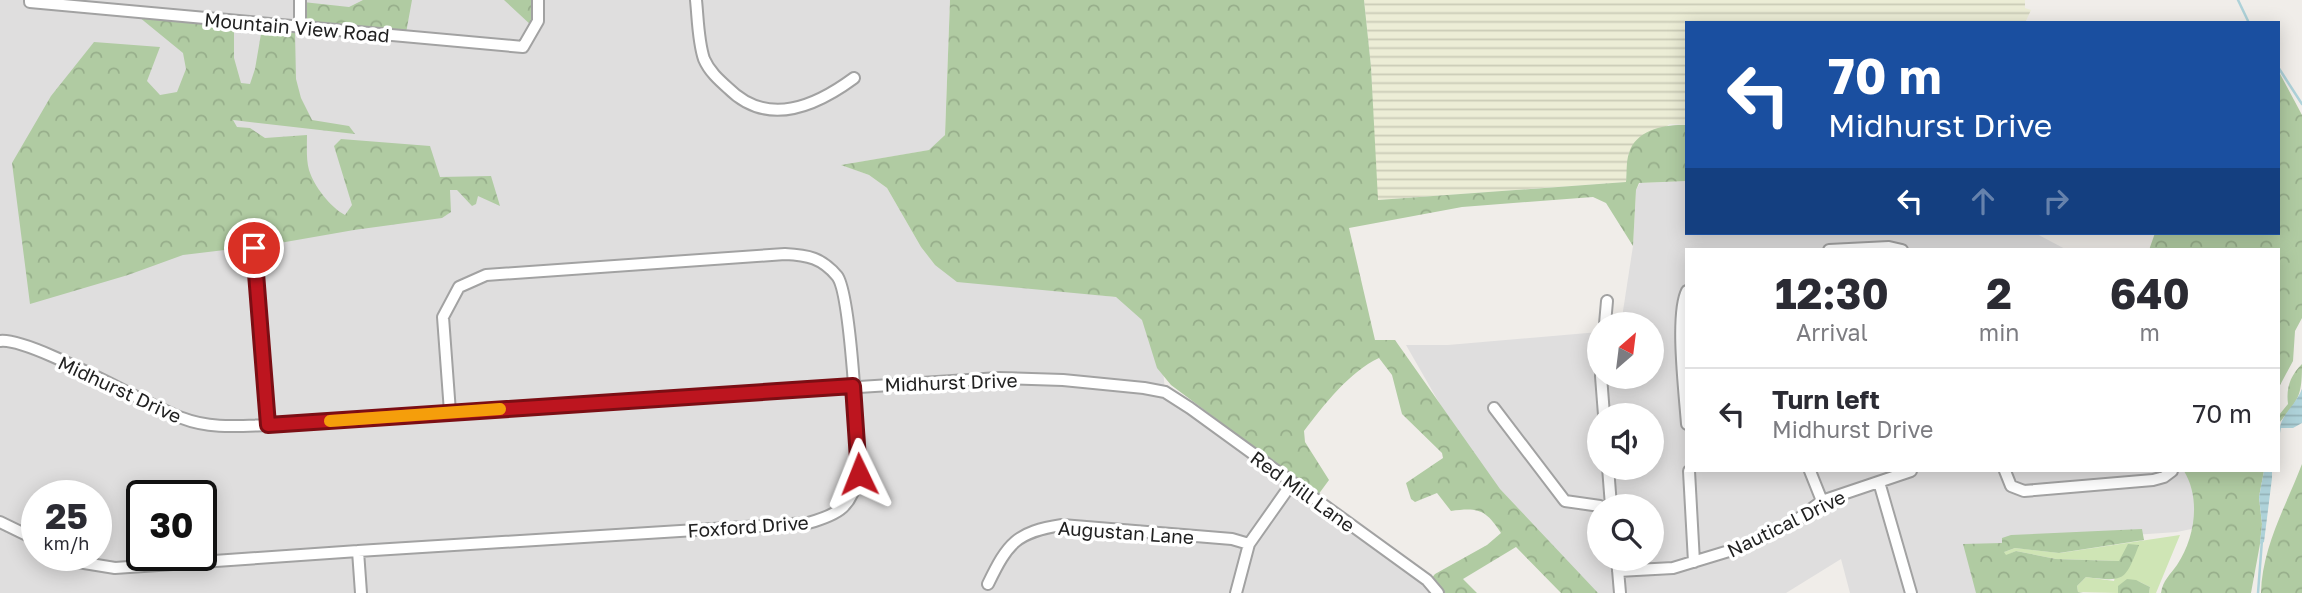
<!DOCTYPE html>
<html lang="en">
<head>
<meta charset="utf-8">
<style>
  body { margin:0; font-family:"Golos Text",sans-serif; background:#f7f7f7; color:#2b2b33; height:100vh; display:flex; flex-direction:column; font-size:26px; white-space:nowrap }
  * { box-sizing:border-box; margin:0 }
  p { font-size:23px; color:#7c7c81 }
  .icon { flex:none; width:38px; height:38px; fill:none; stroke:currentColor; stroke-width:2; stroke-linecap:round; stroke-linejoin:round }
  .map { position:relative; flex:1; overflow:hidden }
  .side { position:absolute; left:1685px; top:248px; width:595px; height:224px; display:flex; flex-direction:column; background:#fff; border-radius:0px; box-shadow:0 4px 18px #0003 }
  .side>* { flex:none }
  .hud { position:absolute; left:1685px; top:21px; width:595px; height:214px; border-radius:0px; box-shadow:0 4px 18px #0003; background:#1a4fa0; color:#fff; overflow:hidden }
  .needle { width:46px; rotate:28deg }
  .controls { position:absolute; left:1587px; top:312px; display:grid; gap:14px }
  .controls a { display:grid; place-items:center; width:77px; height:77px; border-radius:50%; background:#fff; box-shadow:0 4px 18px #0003; font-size:35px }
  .speed { position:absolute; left:21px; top:480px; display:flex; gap:14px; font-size:35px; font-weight:700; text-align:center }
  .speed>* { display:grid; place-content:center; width:91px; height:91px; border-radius:50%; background:#fff; box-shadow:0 4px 18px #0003; line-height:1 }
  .speed small { font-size:18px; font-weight:400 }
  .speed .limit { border:4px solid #111; border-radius:10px; background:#fff; color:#111 }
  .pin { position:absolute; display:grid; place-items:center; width:60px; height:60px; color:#fff; margin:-30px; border:4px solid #fff; border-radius:50%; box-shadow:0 2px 7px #0007 }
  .me { position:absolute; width:77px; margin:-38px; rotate:358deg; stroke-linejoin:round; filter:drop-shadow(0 0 5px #0008) }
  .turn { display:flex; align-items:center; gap:24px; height:147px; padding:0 28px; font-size:32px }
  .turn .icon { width:91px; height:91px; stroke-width:2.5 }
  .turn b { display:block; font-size:49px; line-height:60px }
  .lanes { display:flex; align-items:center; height:66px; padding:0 28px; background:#0003; justify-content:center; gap:35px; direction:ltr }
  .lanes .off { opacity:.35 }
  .eta { display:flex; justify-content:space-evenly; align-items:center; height:119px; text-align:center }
  .eta b { font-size:42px; font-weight:700; line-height:49px }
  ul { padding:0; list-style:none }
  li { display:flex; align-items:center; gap:21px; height:91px; padding:0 28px; border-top:2px solid #e1e1e2 }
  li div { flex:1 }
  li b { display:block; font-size:26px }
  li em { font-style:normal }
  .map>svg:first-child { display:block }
  .residential { fill:#dfdede; fill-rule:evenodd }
  .farmland { fill:url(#farmland-rules) }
  .grass { fill:#cfe5b5 }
  .forest { fill:url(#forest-crowns) }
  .water { fill:url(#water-rules) }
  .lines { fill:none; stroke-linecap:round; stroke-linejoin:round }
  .stream { stroke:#aed2d9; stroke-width:2.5 }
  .street-casing { stroke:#a2a2a2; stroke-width:14 }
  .street { stroke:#fff; stroke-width:10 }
  .route-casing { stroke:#7b0e14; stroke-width:18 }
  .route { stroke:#bd151f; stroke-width:12 }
  .slow { stroke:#f59e0b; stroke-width:12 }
  .labels { text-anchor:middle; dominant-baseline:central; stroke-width:7; stroke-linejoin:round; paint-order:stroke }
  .street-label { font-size:19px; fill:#212121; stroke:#fff }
</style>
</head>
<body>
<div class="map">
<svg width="2302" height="593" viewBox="0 0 2302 593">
  <defs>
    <pattern id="farmland-rules" width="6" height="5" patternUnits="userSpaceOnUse" patternTransform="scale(1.75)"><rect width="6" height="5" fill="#ecedd6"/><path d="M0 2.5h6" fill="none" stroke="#cacbb7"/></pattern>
    <pattern id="forest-crowns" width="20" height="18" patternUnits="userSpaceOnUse" patternTransform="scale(1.75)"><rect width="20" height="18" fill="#b0cba2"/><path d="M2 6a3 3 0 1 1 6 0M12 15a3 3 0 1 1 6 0" fill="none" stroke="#97ae8b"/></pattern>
    <pattern id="water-rules" width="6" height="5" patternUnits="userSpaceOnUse" patternTransform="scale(1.75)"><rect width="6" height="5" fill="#aed2d9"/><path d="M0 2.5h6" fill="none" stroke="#95b4ba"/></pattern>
  </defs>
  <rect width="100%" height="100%" fill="#f0ede9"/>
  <path class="residential" d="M0,0H950L945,135L930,150L842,165L869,175L887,188L921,247L935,265L1081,293L1157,302L1165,392L1438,593H0ZM37,495H96V555H37ZM142,495H201V555H142Z
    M1687,181V233H2035L2067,250H1687V471H2200L2201,527L2177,532L2005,544L2025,593H1850L1841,559L1786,593H1580L1487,486L1406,345H1448L1599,332L1600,376H1652V324H1621L1633,246L1636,190L1640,183ZM1600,415H1652V467H1600ZM1600,506H1652V558H1600Z"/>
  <path class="farmland" d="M1364,0H2025V8L2031,10L2025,23H1687V125L1670,124L1629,152L1626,182L1377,200L1371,67Z"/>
  <path class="grass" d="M2180,535L2156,593H2149L2150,587C2137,580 2131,577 2119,586L2118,593L2078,592L2077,586L2086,577L2114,581L2119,561L2056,559L2016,551L2005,556L2004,552L2015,548L2060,553Z"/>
  <path class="forest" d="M363,0H412L406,33L310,23L303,17V2L349,7Z
    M504,0H531L532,26Z
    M950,0H1364L1371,67L1378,200L1626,182C1627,173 1626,161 1629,153C1636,129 1666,124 1687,125V181L1639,183L1636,190L1633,246L1606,203L1593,197L1462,207L1349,228L1375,340H1395L1500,489L1598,593H1561L1516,547L1463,579L1477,593H1443L1431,579L1435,574L1487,545L1501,533C1486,510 1479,507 1451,511L1437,493L1415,502L1411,499L1406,483L1443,458L1442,453L1402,414L1392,375L1379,358C1349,372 1324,405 1304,431L1305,442L1329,480L1318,495L1171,385L1157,368L1142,320L1116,297L957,282L935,265L921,247L887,188L869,175L841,165L929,150L945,135Z
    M139,17L234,25V58L241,83L250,84L255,69L262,28L295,32L296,79L301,98L312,120L349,126L355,134L233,120L237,127L250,128L265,138L307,135C307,146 306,159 309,170C314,186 330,207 345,215L352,205L334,146L341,139L430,146L440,177L491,176L500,206L478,196L476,204L472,206L457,190H450L451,212L442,218L354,230L274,244L183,255L128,275L30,304L12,163L51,96L94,42L160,47L147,81L160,95L177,92L186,69L183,53Z
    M2279,72L2302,115V318L2295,331L2293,361L2279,387L2278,250H2149L2155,233H2278Z
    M2302,364C2302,396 2299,399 2279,423V415L2288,404C2286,388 2290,376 2302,364Z
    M2302,464V593H2261C2262,547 2286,506 2302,464Z
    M2184,471H2264L2259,497L2262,524L2260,544L2251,593H2161C2163,580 2170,575 2177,565C2195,538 2201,499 2184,471Z
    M2142,529L2144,540L2059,553L2015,548L2004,552L2006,555L2016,551L2056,559L2119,561L2128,544L2139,545C2125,581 2125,582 2086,577L2077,586L2078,592L2083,593H1976L1963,544L2002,543V538L2011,535Z
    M2127,579L2136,580L2150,587L2149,593H2118V586Z"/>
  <path class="water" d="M2302,389V423L2293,428H2281L2279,438C2278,415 2293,410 2302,389Z
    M2264,471H2272V478L2264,542L2260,544L2262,524L2259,497Z"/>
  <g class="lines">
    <path class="stream" d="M2238,0L2249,23
      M2278,67L2302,104
      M2258,593L2262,540"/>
    <defs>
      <path id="street" d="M30,0V2L523,47L538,21V0
        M300,0V28
        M696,0C698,19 698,41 704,59C709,71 719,80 728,88C768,128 816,106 854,78
        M254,248L268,425
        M1829,250L1889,247L1902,250
        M1687,291C1675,314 1685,395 1687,424
        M1605,324L1607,301
        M0,341C30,337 146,405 182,418C210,429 239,426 268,425L999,378L1063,380L1144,388L1165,392L1190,408L1427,580L1438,593
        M1601,376L1604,415
        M1494,408L1565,501L1600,506
        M1608,467L1611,506
        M1689,471L1694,562
        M1810,471L1822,501
        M2005,471L2011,486L2024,491L2153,480L2164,477L2172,471
        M1879,482L1911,593
        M0,522L37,540
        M358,551L361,593
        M65,555L78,562L115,568L358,551L808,523C840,514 851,507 859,474C858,444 851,293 837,276C822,258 808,255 785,254L486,275L459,287L443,317L450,412
        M1617,558L1620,593
        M1618,571L1673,568L1729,551L1763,538L1794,522L1822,501L1911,471
        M988,584C1008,543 1016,532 1062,525L1232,539L1249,544
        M1236,593L1249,544L1292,483"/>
    </defs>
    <use href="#street" class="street-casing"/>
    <use href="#street" class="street"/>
  </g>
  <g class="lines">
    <defs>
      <path id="route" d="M254,248L268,425L853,386L859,474"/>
    </defs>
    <use href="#route" class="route-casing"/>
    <use href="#route" class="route"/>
    <path class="slow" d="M330,421L500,409"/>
  </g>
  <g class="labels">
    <g class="street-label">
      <text transform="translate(297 27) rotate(5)">Mountain View Road</text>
      <text transform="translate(951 382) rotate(-2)">Midhurst Drive</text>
      <text transform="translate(120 389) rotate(25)">Midhurst Drive</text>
      <text transform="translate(1303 491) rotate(36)">Red Mill Lane</text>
      <text transform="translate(1786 523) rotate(-26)">Nautical Drive</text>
      <text transform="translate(748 526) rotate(-4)">Foxford Drive</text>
      <text transform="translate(1126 532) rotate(4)">Augustan Lane</text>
    </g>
  </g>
</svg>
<div class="controls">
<a><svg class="needle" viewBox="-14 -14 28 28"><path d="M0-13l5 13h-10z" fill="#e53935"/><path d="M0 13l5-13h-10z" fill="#7c7c81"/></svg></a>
<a><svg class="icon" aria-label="sound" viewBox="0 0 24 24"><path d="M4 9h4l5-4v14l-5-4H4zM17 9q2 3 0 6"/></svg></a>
<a><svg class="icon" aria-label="search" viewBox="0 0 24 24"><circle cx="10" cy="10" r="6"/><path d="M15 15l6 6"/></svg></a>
</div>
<div class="speed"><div>25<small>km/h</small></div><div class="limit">30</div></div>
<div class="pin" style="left:254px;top:248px;background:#d93025"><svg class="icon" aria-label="arrive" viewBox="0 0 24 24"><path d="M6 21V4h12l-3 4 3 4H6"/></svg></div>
<svg class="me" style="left:859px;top:474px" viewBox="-20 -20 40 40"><path d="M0-17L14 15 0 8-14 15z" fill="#bd151f" stroke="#fff" stroke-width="4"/></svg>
<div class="hud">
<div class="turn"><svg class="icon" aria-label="left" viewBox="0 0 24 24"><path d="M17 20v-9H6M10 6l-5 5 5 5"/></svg><div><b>70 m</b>Midhurst Drive</div></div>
<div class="lanes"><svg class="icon" aria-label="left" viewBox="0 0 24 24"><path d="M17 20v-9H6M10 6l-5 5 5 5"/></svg><svg class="icon off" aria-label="ahead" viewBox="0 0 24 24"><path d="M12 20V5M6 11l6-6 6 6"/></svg><svg class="icon off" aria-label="right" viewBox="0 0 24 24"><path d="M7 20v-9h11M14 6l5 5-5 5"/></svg></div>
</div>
<section class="side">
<div class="eta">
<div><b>12:30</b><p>Arrival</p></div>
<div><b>2</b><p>min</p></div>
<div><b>640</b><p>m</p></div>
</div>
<ul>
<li><svg class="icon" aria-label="left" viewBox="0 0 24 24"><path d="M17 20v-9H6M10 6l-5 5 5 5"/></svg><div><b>Turn left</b><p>Midhurst Drive</p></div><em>70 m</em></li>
</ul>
</section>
</div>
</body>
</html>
